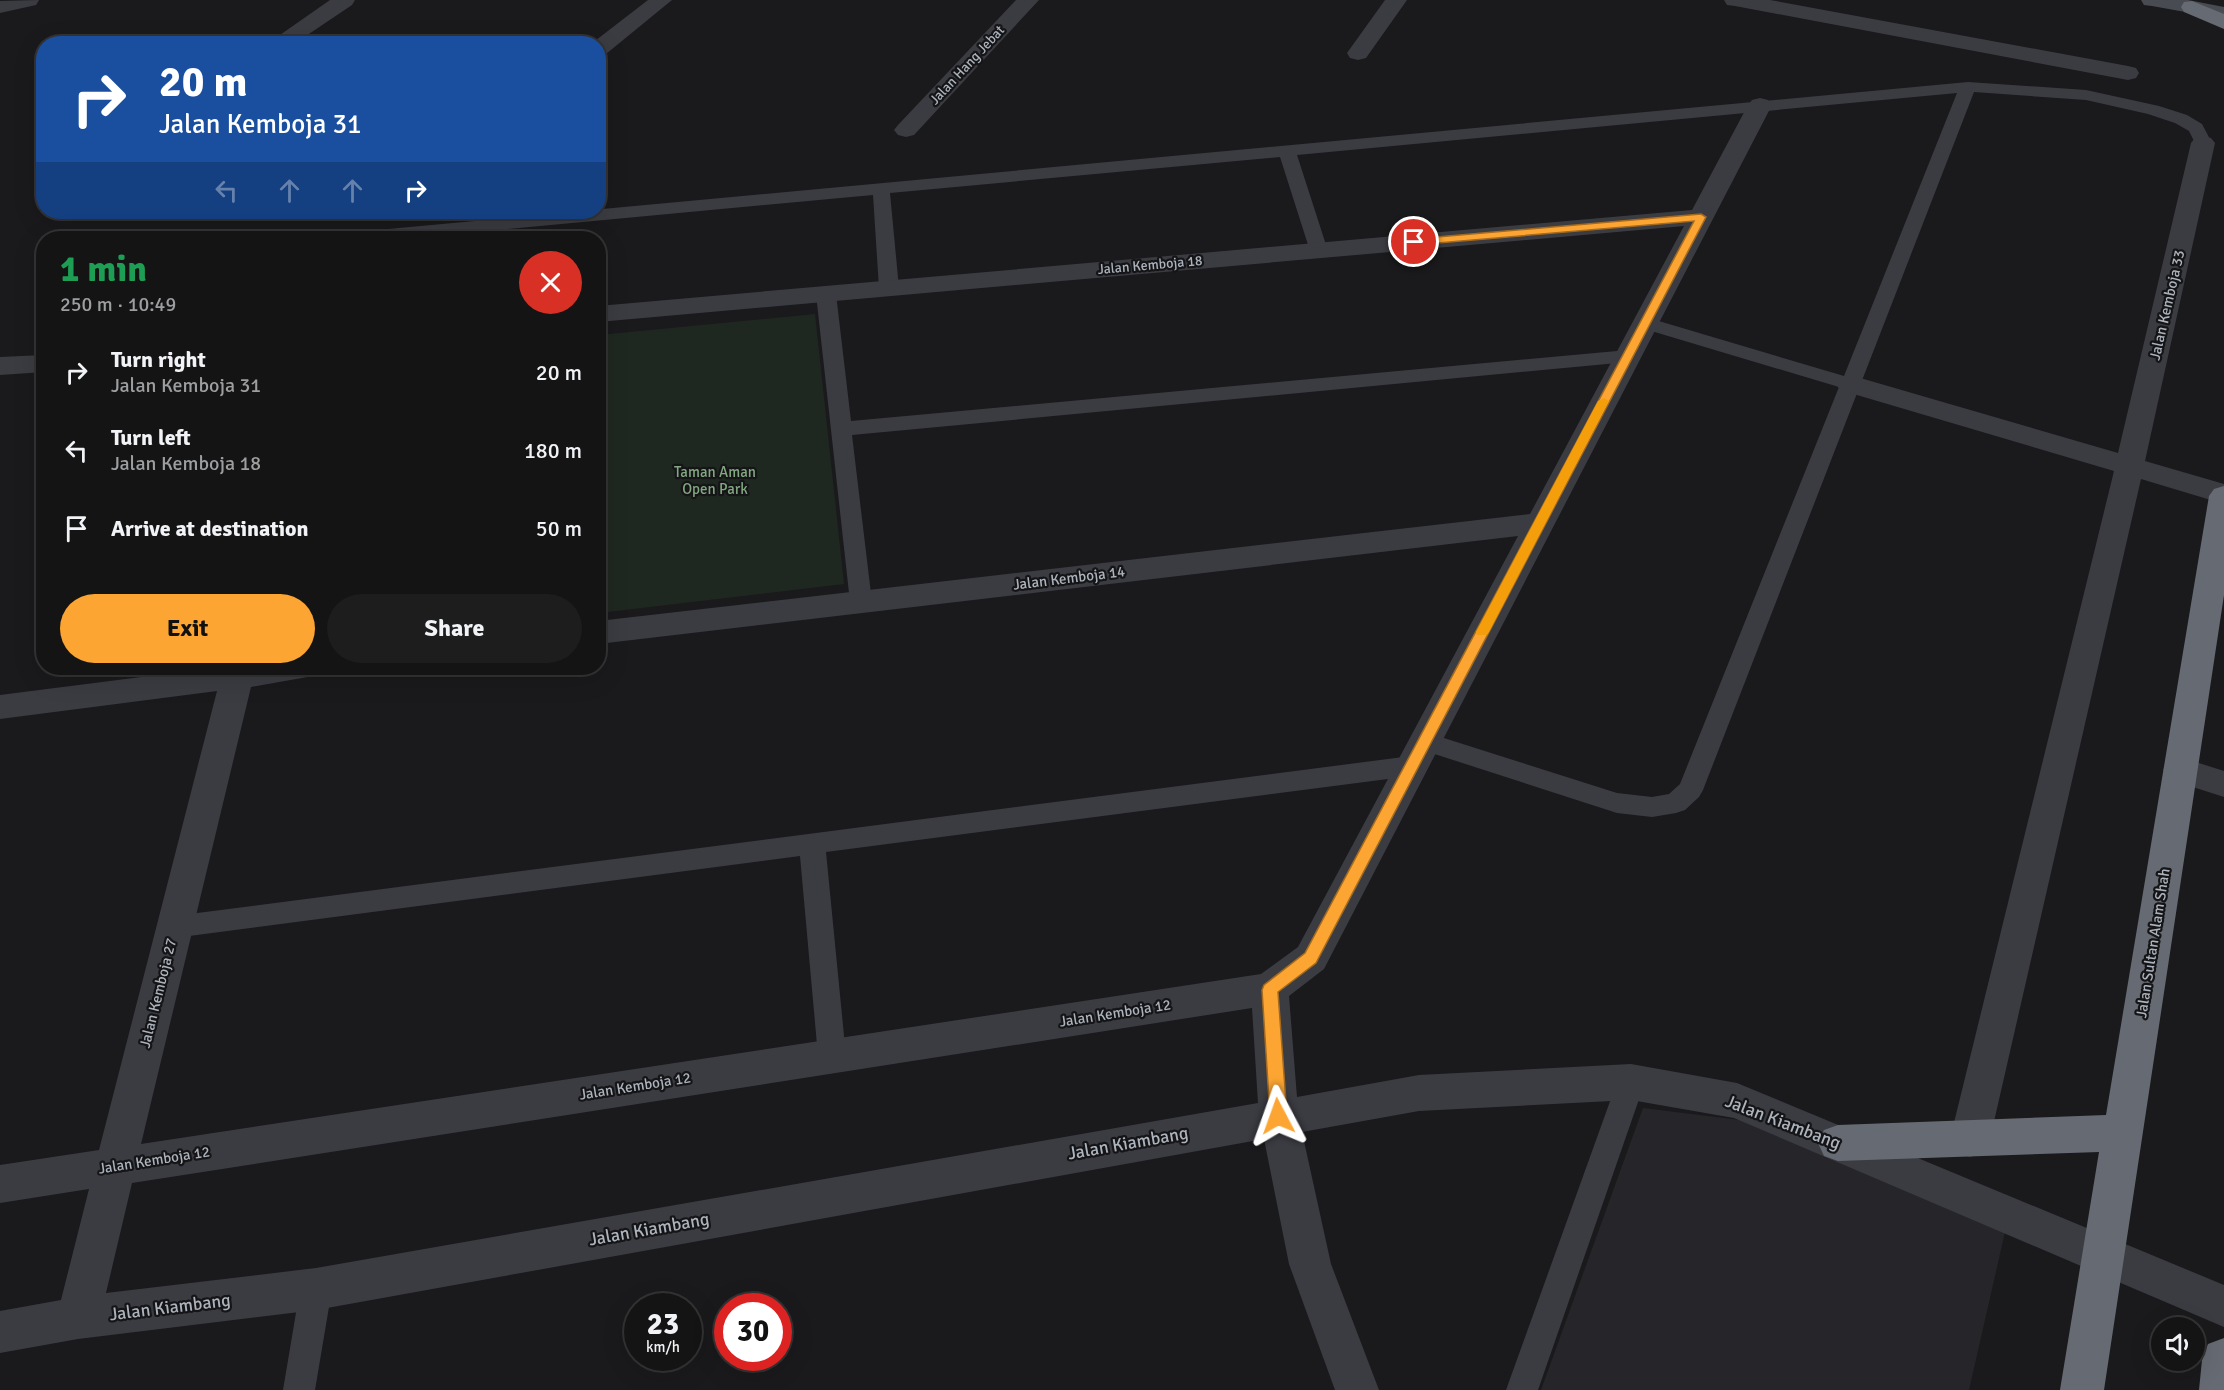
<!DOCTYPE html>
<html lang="en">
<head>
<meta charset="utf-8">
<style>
  body { margin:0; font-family:Signika,sans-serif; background:#1d1d1e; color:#f1f3f6; height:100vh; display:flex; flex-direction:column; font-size:22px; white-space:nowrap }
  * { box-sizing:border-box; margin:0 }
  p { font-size:20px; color:#9d9ea0 }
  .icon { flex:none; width:33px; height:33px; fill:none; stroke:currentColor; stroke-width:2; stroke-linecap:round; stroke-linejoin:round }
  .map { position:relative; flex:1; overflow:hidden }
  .sheet { position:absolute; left:36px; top:231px; width:570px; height:444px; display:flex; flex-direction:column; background:#141415; border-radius:24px; box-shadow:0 6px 24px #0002,0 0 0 2px #333334 }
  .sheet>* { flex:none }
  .guide { position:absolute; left:36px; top:36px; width:570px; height:183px; border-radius:24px; box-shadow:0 6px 24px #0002,0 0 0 2px #333334; background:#1a4fa0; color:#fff; overflow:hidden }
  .tools { position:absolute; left:2151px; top:1317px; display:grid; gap:12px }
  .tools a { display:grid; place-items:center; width:54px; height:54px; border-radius:50%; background:#141415; box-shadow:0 6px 24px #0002,0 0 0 2px #333334; font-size:30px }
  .speed { position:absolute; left:624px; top:1293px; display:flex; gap:12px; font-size:30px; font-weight:700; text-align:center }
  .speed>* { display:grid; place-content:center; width:78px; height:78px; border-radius:50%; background:#141415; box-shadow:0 6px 24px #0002,0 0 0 2px #333334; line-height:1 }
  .speed small { font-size:15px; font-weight:400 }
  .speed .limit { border:9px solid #d22; background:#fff; color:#111 }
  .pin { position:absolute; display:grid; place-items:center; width:51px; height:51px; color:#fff; margin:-26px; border:3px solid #fff; border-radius:50%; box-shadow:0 2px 6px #0007 }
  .me { position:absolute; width:66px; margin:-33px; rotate:356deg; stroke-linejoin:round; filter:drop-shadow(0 0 4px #0008) }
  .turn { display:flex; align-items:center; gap:21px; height:126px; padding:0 24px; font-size:27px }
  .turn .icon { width:78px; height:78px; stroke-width:2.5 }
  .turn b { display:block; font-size:42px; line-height:51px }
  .lanes { display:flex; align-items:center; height:57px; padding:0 24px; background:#0003; justify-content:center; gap:30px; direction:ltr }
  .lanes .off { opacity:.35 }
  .round { display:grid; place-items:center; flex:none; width:63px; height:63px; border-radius:32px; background:#1d1d1e }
  .summary { display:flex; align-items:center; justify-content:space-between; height:102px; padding:0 24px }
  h1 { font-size:36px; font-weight:700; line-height:45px; color:#1e9e55 }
  .button { display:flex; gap:12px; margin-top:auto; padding:12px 24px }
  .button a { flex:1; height:69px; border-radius:36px; background:#fca532; color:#111; font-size:24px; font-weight:700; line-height:69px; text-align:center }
  .button a+a { background:#1d1d1e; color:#f1f3f6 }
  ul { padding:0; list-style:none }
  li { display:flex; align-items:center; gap:18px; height:78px; padding:0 24px }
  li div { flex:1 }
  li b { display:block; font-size:22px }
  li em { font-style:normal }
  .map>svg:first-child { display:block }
  .built { fill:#26262a }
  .green { fill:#1f2820 }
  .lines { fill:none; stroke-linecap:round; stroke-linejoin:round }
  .lane { fill:#3b3c42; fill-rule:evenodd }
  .street { fill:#3b3c42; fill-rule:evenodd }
  .secondary { fill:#484c52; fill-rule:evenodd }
  .highway { fill:#666b73; fill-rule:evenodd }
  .route { fill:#fca532; stroke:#a46b20; stroke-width:1.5 }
  .slow { fill:#f59e0b }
  .labels { text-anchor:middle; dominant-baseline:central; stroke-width:4.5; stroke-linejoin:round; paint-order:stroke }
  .far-street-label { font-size:14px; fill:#acb3bd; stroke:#151517 }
  .street-label { font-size:15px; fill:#acb3bd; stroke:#151517 }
  .park-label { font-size:15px; fill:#83a882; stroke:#151517 }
  .near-street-label { font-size:18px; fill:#acb3bd; stroke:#151517 }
</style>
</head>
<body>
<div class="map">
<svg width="2224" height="1390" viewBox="0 0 2224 1390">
  <rect width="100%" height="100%" fill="#1a1a1c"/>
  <path class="built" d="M1643,1108L1740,1120L2005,1232L1969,1390H1541Z"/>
  <path class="green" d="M815,314L844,584L599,613V335Z"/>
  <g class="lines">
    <path class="lane" d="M1968,82L2086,90L2159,106L2187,115L2202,124L2212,143L2209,147H2197L2189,131L2175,123L2148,114L2086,100L1974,92L1703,790L1699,797L1685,810L1676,813L1652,817L1617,813L1416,748L1413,741L1416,734L1425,732L1617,793L1652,797L1669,794L1680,784L1839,387L1638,327L1635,323L1638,319H1652L1844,376L1957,93L1297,155L1328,251L1326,255H1312L1310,251L1280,157L890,193L899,288L896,292H882L879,288L873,195L410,238H347L349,234L356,232Z
      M826,288L833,290L836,294L851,421L1628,350L1635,352L1638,356L1635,360L1628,362L852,435L872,602L869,608L861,610L853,608L850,602L816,294L819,290Z
      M1411,756L1420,759L1423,766L1420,773L1411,776L826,852L846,1056L842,1065L832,1068L822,1065L818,1056L800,856L174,938L165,935L161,927L165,919L174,916Z
      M1631,1069L1641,1073L1645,1082L1538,1390H1506L1617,1082L1621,1073Z
      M316,1274L327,1278L332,1289L315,1390H283L300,1289L305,1278Z"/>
    <path class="street" d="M39,0L36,5L0,13V1Z
      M330,0H355L352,5L294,44H267Z
      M648,0H672L606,54L598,56V44H591Z
      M1016,0H1039L914,135L906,137L898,135L894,130L898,125Z
      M1385,0H1407L1366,58L1358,60L1350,58L1347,53Z
      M1724,0H1770L2128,66L2136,68L2139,73L2136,78L2128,80L1735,6L1727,5Z
      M1760,98L1768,100L1772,105L1324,969L1289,996L1297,1097L1419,1075L1631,1064L1737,1083L2224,1285V1327L1734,1118L1631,1100L1419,1111L1302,1132L1331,1264L1379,1390H1335L1289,1264L1264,1139L316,1310L78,1339L0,1353V1311L61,1300L89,1189L0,1203V1165L99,1150L217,691L0,719V695L212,668H317L313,676L251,687L141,1144L1261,974L1298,947L1518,536L598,644V621L1530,514L1684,226L598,322V306L1692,210L1748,105L1752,100ZM1252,1008L1258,1103L316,1268L106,1293L132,1183Z
      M2203,136L2211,138L2215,143L2145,461L2224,484V504L2141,479L1990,1139L1984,1152L1970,1157L1956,1152L1950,1139L2114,471L1840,390L1836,384L1840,378L1850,375L2118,453L2191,143L2195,138Z
      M44,355V372L0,375V357Z
      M2180,757L2224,771V797L2168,779L2163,770L2168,761Z"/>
    <path class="secondary" d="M2141,0H2188L2224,7V19L2152,6L2144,5Z"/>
    <path class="highway" d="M2192,1L2224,14V29L2184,12L2181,7L2184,2Z
      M2224,486V595L2104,1390H2060L2099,1152L1838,1161L1824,1156L1818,1143L1824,1130L1838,1125L2106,1115L2209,496L2214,489Z
      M2224,1338V1390H2199L2202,1360L2208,1344Z"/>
  </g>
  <path class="route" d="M1701,214L1706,217L1316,963L1278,992L1287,1116L1284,1122L1278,1124L1273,1122L1270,1116L1262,990L1264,985L1305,953L1694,221L1414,245L1409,242L1414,239Z"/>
  <path class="slow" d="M1604,398L1609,401L1489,632L1487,635H1477L1476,632L1598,401Z"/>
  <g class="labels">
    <g class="far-street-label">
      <text transform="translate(967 65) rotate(-47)">Jalan Hang Jebat</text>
      <text transform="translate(1150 265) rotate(-5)">Jalan Kemboja 18</text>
    </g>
    <g class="street-label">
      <text transform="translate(2167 305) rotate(-77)">Jalan Kemboja 33</text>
      <text transform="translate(1069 578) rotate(-7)">Jalan Kemboja 14</text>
      <text transform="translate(2153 943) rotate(-81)">Jalan Sultan Alam Shah</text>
      <text transform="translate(158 993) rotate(-76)">Jalan Kemboja 27</text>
      <text transform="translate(1115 1013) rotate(-9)">Jalan Kemboja 12</text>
      <text transform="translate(635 1086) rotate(-9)">Jalan Kemboja 12</text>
      <text transform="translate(154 1160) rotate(-9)">Jalan Kemboja 12</text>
    </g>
    <g class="park-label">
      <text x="715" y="472">Taman Aman<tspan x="715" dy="17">Open Park</tspan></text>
    </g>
    <g class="near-street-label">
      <text transform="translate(1783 1122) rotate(21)">Jalan Kiambang</text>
      <text transform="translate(1128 1143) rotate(-10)">Jalan Kiambang</text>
      <text transform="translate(649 1229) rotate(-10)">Jalan Kiambang</text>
      <text transform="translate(170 1307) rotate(-7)">Jalan Kiambang</text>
    </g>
  </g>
</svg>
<div class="tools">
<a><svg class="icon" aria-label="sound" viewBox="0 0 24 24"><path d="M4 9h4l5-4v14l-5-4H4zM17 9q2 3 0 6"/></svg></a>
</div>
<div class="speed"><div>23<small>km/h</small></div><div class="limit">30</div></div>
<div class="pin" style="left:1414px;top:242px;background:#d93025"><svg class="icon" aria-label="arrive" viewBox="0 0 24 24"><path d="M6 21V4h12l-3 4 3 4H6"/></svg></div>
<svg class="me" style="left:1278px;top:1116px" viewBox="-20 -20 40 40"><path d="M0-17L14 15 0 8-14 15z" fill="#fca532" stroke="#fff" stroke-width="4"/></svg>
<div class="guide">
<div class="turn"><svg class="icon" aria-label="right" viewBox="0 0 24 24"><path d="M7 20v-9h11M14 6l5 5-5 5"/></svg><div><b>20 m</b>Jalan Kemboja 31</div></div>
<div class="lanes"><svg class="icon off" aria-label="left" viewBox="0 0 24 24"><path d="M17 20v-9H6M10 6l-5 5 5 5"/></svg><svg class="icon off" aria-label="ahead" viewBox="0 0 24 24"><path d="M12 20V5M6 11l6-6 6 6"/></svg><svg class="icon off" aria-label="ahead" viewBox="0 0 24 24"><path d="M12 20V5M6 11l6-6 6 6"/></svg><svg class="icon" aria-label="right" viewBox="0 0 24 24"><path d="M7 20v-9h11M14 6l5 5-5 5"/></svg></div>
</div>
<section class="sheet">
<div class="summary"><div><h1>1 min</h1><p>250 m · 10:49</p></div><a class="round" style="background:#d93025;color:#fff"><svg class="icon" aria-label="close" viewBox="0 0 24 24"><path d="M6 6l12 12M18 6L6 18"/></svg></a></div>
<ul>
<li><svg class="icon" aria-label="right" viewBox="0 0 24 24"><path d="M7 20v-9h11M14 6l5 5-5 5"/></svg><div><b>Turn right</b><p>Jalan Kemboja 31</p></div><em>20 m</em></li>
<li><svg class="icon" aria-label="left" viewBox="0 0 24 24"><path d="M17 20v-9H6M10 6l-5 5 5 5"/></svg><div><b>Turn left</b><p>Jalan Kemboja 18</p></div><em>180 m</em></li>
<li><svg class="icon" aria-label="arrive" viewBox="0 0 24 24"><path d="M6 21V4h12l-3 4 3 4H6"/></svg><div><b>Arrive at destination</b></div><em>50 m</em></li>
</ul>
<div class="button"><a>Exit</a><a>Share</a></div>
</section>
</div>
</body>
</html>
